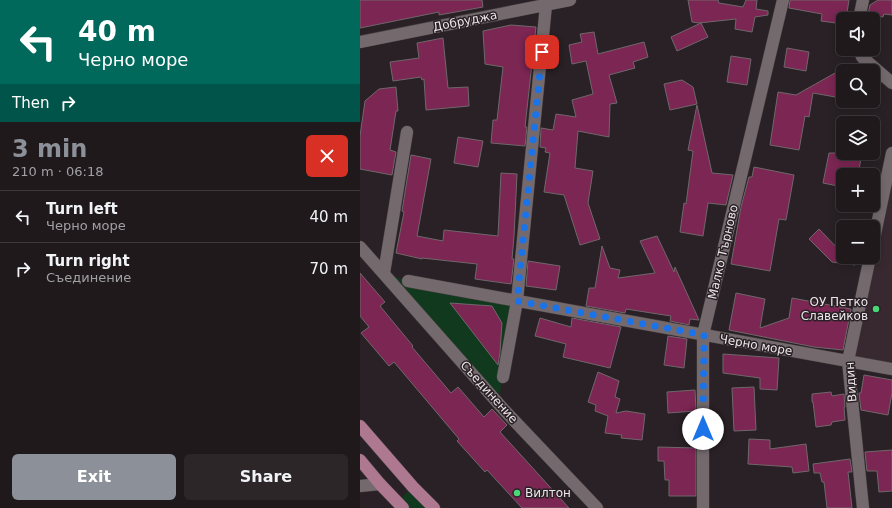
<!DOCTYPE html>
<html lang="en">
<head>
<meta charset="utf-8">
<style>
  body { margin:0; font-family:"DejaVu Sans",sans-serif; background:#2c2629; color:#f1f3f6; height:100vh; display:flex; flex-direction:column; font-size:15px; white-space:nowrap }
  * { box-sizing:border-box; margin:0 }
  p { font-size:13px; color:#a1a0a3 }
  .icon { flex:none; width:22px; height:22px; fill:none; stroke:currentColor; stroke-width:2; stroke-linecap:round; stroke-linejoin:round }
  .map { position:relative; flex:1; overflow:hidden }
  .panel { display:flex; flex-direction:column; background:#1f191c; width:360px }
  .panel>* { flex:none }
  .guide { background:#00695c; color:#fff; overflow:hidden }
  .fabs { position:absolute; left:476px; top:12px; display:grid; gap:8px }
  .fabs a { display:grid; place-items:center; width:44px; height:44px; border-radius:6px; background:#1f191c; box-shadow:0 2px 10px #0003,0 0 0 1px #3c383b; font-size:20px }
  .pin { position:absolute; display:grid; place-items:center; width:34px; height:34px; color:#fff; margin:-17px; border-radius:8px; box-shadow:0 2px 6px #0006 }
  .me { position:absolute; width:44px; margin:-22px; rotate:0deg; stroke-linejoin:round; filter:drop-shadow(0 0 3px #0008) }
  .turn { display:flex; align-items:center; gap:14px; height:84px; padding:0 12px; font-size:18px }
  .turn .icon { width:52px; height:52px; stroke-width:2.5 }
  .turn b { display:block; font-size:28px; line-height:34px }
  .then { display:flex; align-items:center; height:38px; padding:0 12px; background:#0003; gap:8px; font-size:15px }
  .round { display:grid; place-items:center; flex:none; width:42px; height:42px; border-radius:6px; background:#2c2629 }
  .head { display:flex; align-items:center; justify-content:space-between; height:68px; padding:0 12px }
  h1 { font-size:24px; font-weight:700; line-height:30px; color:#8c9099 }
  .primary-button { display:flex; gap:8px; margin-top:auto; padding:8px 12px }
  .primary-button a { flex:1; height:46px; border-radius:6px; background:#8c9099; color:#fff; font-size:16px; font-weight:700; line-height:46px; text-align:center }
  .primary-button a+a { background:#2c2629; color:#f1f3f6 }
  ul { padding:0; list-style:none }
  li { display:flex; align-items:center; gap:12px; height:52px; padding:0 12px; border-top:1px solid #3c383b }
  li div { flex:1 }
  li b { display:block; font-size:15px }
  li em { font-style:normal }
  main { display:flex; flex:1; min-height:0 }
  .map>svg:first-child { display:block }
  .built { fill:#37292f }
  .green { fill:#11391d }
  .building { fill:#7b2653; stroke:#70676b }
  .lines { fill:none; stroke-linecap:round; stroke-linejoin:round }
  .minor-casing { stroke:#464042; stroke-width:13 }
  .major-casing { stroke:#464042; stroke-width:13 }
  .minor { stroke:#746a6e; stroke-width:12 }
  .major { stroke:#af7891; stroke-width:12 }
  .route { stroke:#1a73e8; stroke-width:7; stroke-dasharray:0 12.6 }
  .poi-dot { fill:#4bd677; stroke:#292125; stroke-width:1.5 }
  .labels { text-anchor:middle; dominant-baseline:central; stroke-width:3; stroke-linejoin:round; paint-order:stroke }
  .street-label { font-size:12px; fill:#ece6e8; stroke:#292125 }
  .poi-label { font-size:12px; fill:#ece6e8; stroke:#292125; text-anchor:end }
</style>
</head>
<body>
<main>
<section class="panel">
<div class="guide">
<div class="turn"><svg class="icon" aria-label="left" viewBox="0 0 24 24"><path d="M17 20v-9H6M10 6l-5 5 5 5"/></svg><div><b>40 m</b>Черно море</div></div>
<div class="then">Then<svg class="icon" aria-label="right" viewBox="0 0 24 24"><path d="M7 20v-9h11M14 6l5 5-5 5"/></svg></div>
</div>
<div class="head"><div><h1>3 min</h1><p>210 m · 06:18</p></div><a class="round" style="background:#d93025;color:#fff"><svg class="icon" aria-label="close" viewBox="0 0 24 24"><path d="M6 6l12 12M18 6L6 18"/></svg></a></div>
<ul>
<li><svg class="icon" aria-label="left" viewBox="0 0 24 24"><path d="M17 20v-9H6M10 6l-5 5 5 5"/></svg><div><b>Turn left</b><p>Черно море</p></div><em>40 m</em></li>
<li><svg class="icon" aria-label="right" viewBox="0 0 24 24"><path d="M7 20v-9h11M14 6l5 5-5 5"/></svg><div><b>Turn right</b><p>Съединение</p></div><em>70 m</em></li>
</ul>
<div class="primary-button"><a>Exit</a><a>Share</a></div>
</section>
<div class="map">
<svg width="532" height="508" viewBox="0 0 532 508">
  <rect width="100%" height="100%" fill="#292125"/>
  <path class="built" d="M532,153V369L488,361L513,257V244Z"/>
  <path class="green" d="M24,273L48,281L157,301L138,403Z
    M53,487L74,508H43L37,502Z"/>
  <path class="building" d="M0,0H122L123,7L79,15V12L0,28Z
    M328,0H358L359,3L383,7L386,0H397L396,9L408,11V15L395,17L392,32L375,29L376,19L339,23L332,22Z
    M430,0H489L486,19H483V24L461,21L462,14L429,8Z
    M518,0H532V15L524,14L523,17L508,14L510,5Z
    M341,23L348,37L317,51L311,37Z
    M151,25L176,27L165,127H167L165,146L131,143L133,120H137L143,67L125,64L123,31Z
    M234,32L238,54L284,42L288,57L273,62L275,68L249,75L257,103L250,104L249,137L218,131L215,168L233,171L228,203L240,239L220,245L204,195L184,192L190,153L185,152L186,148L180,147L181,128L193,130L196,114L216,117L212,100L233,94L226,61L212,64L209,45L222,42L220,34Z
    M83,38L88,88L108,87L109,106L66,110L64,79L62,80L61,77L33,81L30,62L59,58L57,43Z
    M427,48L449,52L446,71L424,67Z
    M371,56L391,59L387,85L367,82Z
    M475,73L483,75V85L481,98L453,93L449,117L445,116L439,150L410,145L418,92L436,95Z
    M322,80L333,87L337,104L310,110L304,84Z
    M36,87L38,111H36L30,150L36,152L32,175L0,169V136L5,101L19,89Z
    M337,105L352,173L373,175L366,205L348,203L343,236L320,232L324,203L326,204L333,151L328,150Z
    M98,137L123,141L118,167L94,163Z
    M469,153H502L498,175H483V187L463,183Z
    M51,155L71,159L57,236L83,241L84,230L138,236L141,173L157,174L154,236L152,259H154L151,284L115,279L117,264L62,258V259L36,253L44,212L42,211Z
    M394,167L434,175L426,220L419,219L410,271L371,264L381,207L389,177H392Z
    M459,229L483,254V257H486L495,265L472,262L449,239Z
    M297,236L314,272L315,267L339,320L330,319L329,325L310,321L311,316L266,309L265,313L226,306L229,288H235L242,246L250,268L260,270L258,278L295,273L280,241Z
    M168,261L200,266L196,290L166,286Z
    M0,273L25,302L20,306L53,346L52,347L91,393L98,387L124,417L132,409L147,425L140,432L209,508H162L127,470L125,472L97,441L99,439L34,362L29,366L1,333L9,327L0,316Z
    M376,293L405,299L400,328L429,318L432,298L491,309L483,350L454,347L369,330Z
    M90,303L132,306L142,323L140,352L138,365Z
    M180,318L211,327L212,318L261,327L250,368L203,357L206,344L175,336Z
    M308,336L327,339L324,368L304,365Z
    M363,354L419,358L417,390L400,389V378L363,373Z
    M238,372L259,381L255,397L260,399L256,413L266,411L285,414L282,440L261,438L262,435L245,433L248,416L235,411L236,405L228,402Z
    M504,375L532,380V393L528,415L501,410L499,393H501Z
    M394,387L396,430L374,431L372,388Z
    M335,390L336,411L308,413L307,392Z
    M471,392L472,396L484,394L485,407H484L485,420L472,422L471,425L456,427L453,402H452V394Z
    M389,439L410,440V449L446,444L449,471L433,473L432,467L388,464Z
    M298,447L336,448V496H309V480H305L304,461H298Z
    M532,450V491L519,492L517,471H507L505,452Z
    M490,459L492,472H488L492,508H467L464,482H462L460,473H454L453,464Z"/>
  <g class="lines">
    <defs>
      <path id="minor" d="M499,19L503,0
        M0,42L210,0
        M499,49L502,57L532,83
        M513,244L532,153
        M0,247L145,411L237,508
        M24,273L47,132
        M48,281L532,369
        M143,377L157,301L186,5
        M0,486L20,484
        M343,508V335L423,0
        M503,508L488,361L510,257"/>
      <path id="major" d="M0,426L53,487L74,508
        M0,460L20,484L43,508"/>
    </defs>
    <use href="#minor" class="minor-casing"/>
    <use href="#major" class="major-casing"/>
    <use href="#minor" class="minor"/>
    <use href="#major" class="major"/>
  </g>
  <g class="lines">
    <path class="route" d="M182,52L157,301L344,335L343,429"/>
  </g>
  <g class="poi-dot">
    <circle cx="516" cy="309" r="4"/>
    <circle cx="157" cy="493" r="4"/>
  </g>
  <g class="labels">
    <g class="street-label">
      <text transform="translate(105 21) rotate(-11)">Добруджа</text>
      <text transform="translate(363 252) rotate(-77)">Малко Търново</text>
      <text transform="translate(396 345) rotate(10)">Черно море</text>
      <text transform="translate(491 382) rotate(-94)">Видин</text>
      <text transform="translate(129 392) rotate(48)">Съединение</text>
    </g>
    <g class="poi-label">
      <text x="508" y="302">ОУ Петко<tspan x="508" dy="14">Славейков</tspan></text>
      <text x="165" y="493" text-anchor="start">Вилтон</text>
    </g>
  </g>
</svg>
<div class="fabs">
<a><svg class="icon" aria-label="sound" viewBox="0 0 24 24"><path d="M4 9h4l5-4v14l-5-4H4zM17 9q2 3 0 6"/></svg></a>
<a><svg class="icon" aria-label="search" viewBox="0 0 24 24"><circle cx="10" cy="10" r="6"/><path d="M15 15l6 6"/></svg></a>
<a><svg class="icon" aria-label="layers" viewBox="0 0 24 24"><path d="M12 4l9 5-9 5-9-5zM3 14l9 5 9-5"/></svg></a>
<a>+</a>
<a>−</a>
</div>
<div class="pin" style="left:182px;top:52px;background:#d93025"><svg class="icon" aria-label="arrive" viewBox="0 0 24 24"><path d="M6 21V4h12l-3 4 3 4H6"/></svg></div>
<svg class="me" style="left:343px;top:429px" viewBox="-20 -20 40 40"><circle r="19" fill="#fff"/><path d="M0-13L10 11 0 6-10 11z" fill="#1a73e8"/></svg>
</div>
</main>
</body>
</html>
